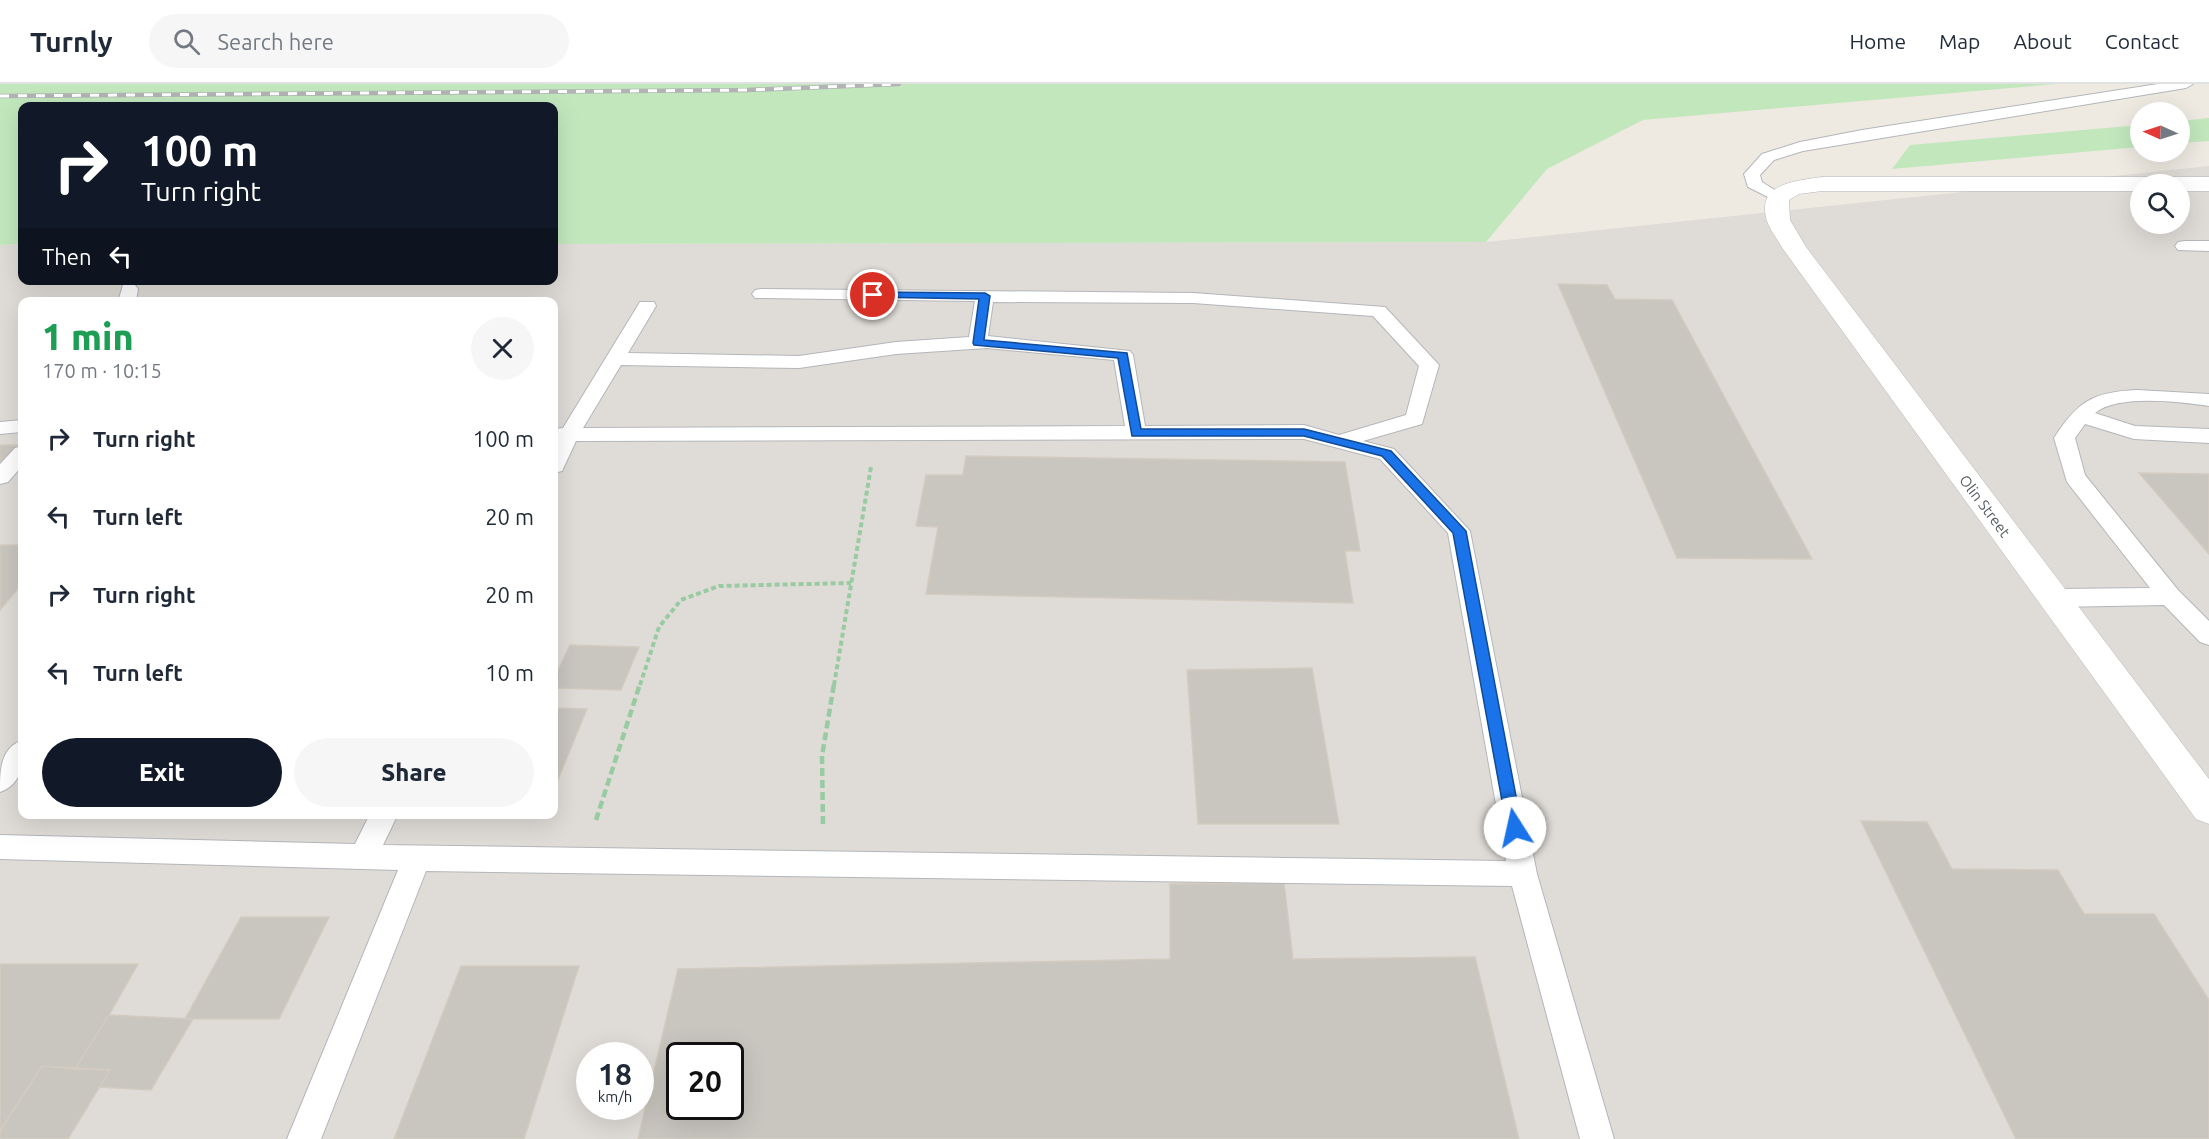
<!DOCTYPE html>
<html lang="en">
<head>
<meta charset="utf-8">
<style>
  body { margin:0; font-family:Ubuntu,sans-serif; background:#f6f6f7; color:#1f2937; height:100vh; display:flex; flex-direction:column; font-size:22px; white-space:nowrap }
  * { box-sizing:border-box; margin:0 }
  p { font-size:20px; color:#747a83 }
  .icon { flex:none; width:33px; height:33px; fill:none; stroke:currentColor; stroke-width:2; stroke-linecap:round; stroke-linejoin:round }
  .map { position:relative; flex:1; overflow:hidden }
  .details { position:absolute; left:18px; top:213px; width:540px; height:522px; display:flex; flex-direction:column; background:#fff; border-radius:12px; box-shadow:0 6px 24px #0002 }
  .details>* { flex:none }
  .guide { position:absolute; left:18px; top:18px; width:540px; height:183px; border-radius:12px; box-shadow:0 6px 24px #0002; background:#111827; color:#fff; overflow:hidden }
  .needle { width:39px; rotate:273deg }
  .fabs { position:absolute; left:2130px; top:18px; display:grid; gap:12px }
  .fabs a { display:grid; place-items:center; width:60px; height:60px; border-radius:50%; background:#fff; box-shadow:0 6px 24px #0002; font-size:30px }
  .speed { position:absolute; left:576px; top:958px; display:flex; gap:12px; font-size:30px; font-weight:700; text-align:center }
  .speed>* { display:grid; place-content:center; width:78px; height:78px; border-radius:50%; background:#fff; box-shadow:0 6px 24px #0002; line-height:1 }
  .speed small { font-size:15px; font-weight:400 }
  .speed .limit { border:3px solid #111; border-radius:9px; background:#fff; color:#111 }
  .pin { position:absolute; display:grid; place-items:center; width:51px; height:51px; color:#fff; margin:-26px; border:3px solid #fff; border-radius:50%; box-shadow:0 2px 6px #0007 }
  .me { position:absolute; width:66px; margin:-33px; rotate:350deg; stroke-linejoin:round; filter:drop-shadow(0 0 4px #0008) }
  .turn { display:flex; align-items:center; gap:21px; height:126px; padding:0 24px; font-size:27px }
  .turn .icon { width:78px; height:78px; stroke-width:2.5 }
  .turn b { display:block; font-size:42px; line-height:51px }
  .then { display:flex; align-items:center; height:57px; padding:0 24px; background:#0003; gap:12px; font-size:22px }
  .round { display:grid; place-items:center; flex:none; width:63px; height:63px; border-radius:32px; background:#f6f6f7 }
  .head { display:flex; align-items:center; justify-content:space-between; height:102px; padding:0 24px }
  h1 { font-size:36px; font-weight:800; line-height:45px; color:#1e9e55 }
  .action { display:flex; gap:12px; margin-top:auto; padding:12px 24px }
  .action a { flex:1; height:69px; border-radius:36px; background:#111827; color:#fff; font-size:24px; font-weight:800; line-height:69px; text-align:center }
  .action a+a { background:#f6f6f7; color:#1f2937 }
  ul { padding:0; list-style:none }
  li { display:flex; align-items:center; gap:18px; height:78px; padding:0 24px }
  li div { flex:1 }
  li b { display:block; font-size:22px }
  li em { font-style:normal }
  header { display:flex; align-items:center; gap:36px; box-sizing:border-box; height:84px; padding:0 30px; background:#fff; border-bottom:2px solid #e0e1e3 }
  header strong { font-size:28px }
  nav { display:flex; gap:33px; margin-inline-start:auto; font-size:21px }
  .search { width:420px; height:54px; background:#f6f6f7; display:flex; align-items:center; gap:15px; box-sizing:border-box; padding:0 21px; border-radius:33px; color:#747a83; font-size:22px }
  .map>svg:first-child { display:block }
  .industrial { fill:#dfdcd7; fill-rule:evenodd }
  .green { fill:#c2e7bd }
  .building { fill:#c9c5bf; stroke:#d3cbc0; stroke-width:1.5; fill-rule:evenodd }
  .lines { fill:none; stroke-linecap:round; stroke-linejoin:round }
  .service-casing { stroke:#b3b6ba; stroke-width:2 }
  .minor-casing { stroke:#b3b6ba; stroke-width:1 }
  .path-far1 { stroke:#98cba1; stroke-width:4; stroke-dasharray:5 3; stroke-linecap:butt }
  .path { stroke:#98cba1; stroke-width:4.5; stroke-dasharray:8 4; stroke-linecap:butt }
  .service { fill:#fff; fill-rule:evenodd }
  .minor { fill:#fff; fill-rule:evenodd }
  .rail-casing { stroke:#b2b3b4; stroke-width:4.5 }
  .rail { stroke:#fff; stroke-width:3; stroke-dasharray:9; stroke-linecap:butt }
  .route { fill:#1a73e8; stroke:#114b97; stroke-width:1.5 }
  .labels { text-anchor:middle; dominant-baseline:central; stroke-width:4.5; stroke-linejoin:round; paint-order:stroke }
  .street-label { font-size:15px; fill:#5b6064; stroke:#fff }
</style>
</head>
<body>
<header>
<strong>Turnly</strong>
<div class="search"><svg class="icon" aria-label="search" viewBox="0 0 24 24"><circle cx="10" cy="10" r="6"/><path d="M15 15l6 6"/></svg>Search here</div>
<nav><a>Home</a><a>Map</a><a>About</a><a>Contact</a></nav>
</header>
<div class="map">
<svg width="2209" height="1055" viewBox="0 0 2209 1055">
  <rect width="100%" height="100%" fill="#eeeae2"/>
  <path class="industrial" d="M2209,82V1055H0V161L22,160V196H554V160L1486,158ZM2140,100H2180V140H2140ZM22,218H554V730H22ZM590,972H640V1023H590ZM680,972H730V1023H680Z"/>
  <path class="green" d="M0,0H2056L1643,36L1547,85L1486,158L554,160V22H22V160L0,161Z
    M2209,34V57L2180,59V37Z
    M2140,41V63L1892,85L1910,61Z"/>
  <path class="building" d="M1558,200L1607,201L1615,215L1672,216L1812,475L1677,474Z
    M0,361H17L0,379Z
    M966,372L1345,378L1360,467H1345L1353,519L926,510L938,443L916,442L926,391H963Z
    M2139,389L2209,390V470Z
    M0,461H22V500L0,526Z
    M570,561L639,563L621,606L554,604V595Z
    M1312,584L1339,740H1198L1187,586Z
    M554,624L587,625L557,698H554Z
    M1861,737L1927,738L1952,785L2058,786L2084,830H2154L2209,916V1055H2016Z
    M1284,799L1293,875L1475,873L1519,1055H638L678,885L1170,875V800ZM680,972H730V1023H680Z
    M241,833H329L279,935H185Z
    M0,880H138L109,931L75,985L42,982L0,1047Z
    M461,882H579L524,1055H394Z
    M109,931L193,935L151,1006L100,1003L110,986L75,985Z
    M42,982L110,986L68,1055H0V1047Z"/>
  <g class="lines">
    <defs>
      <path id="service" d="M2158,0H2193L2186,4L1803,67L1774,76L1760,91L1762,98L1786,113L1778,118L1748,103L1744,90L1762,70L1800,58L1862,46Z
        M2184,157H2209V167L2178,166L2175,162L2178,158Z
        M129,200L135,201L138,205L136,218H118L123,201Z
        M761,205L1193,209L1385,223L1439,281L1422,340L1363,357L1394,365L1470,447L1537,790L1614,1055H1580L1512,802L426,787L321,1055H287L398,786L0,775V751L355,760L370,730H398L383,761L1506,777L1448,449L1380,375L1304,355L576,357L562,387L554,389L555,358L554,357V345L563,344L640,218H654L656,222L628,269L799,272L896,258L969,253L975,217L755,214L752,210L755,206ZM993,218L1193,219L1373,232L1419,282L1406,331L1339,351L1304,341L1145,342L1133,271L1130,267L988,252ZM987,264L1114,276L1125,342L583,344L621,281L799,284L896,270Z
        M2137,306L2209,310V322C2180,318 2118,310 2095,329L2135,342L2209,345V359L2134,355L2085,340L2075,354L2085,391L2178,506L2209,537V561L2200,558L2164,521L2054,523L2046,520L2042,514L2046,508L2054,505L2150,504L2067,398L2054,354C2078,317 2093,308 2137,306Z
        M22,336V348L0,350V338Z
        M22,362V382L8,398L0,400V380L15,364Z
        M22,656C24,677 23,700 0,708C0,686 0,665 22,656Z"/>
      <path id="minor" d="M1822,93H2209V107H2180V100H2140V107H1822L1799,110L1789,116L1790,136L1806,163L2209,695V740L2196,735L1783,165C1778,156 1770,146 1767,137C1755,99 1796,97 1822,93Z"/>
    </defs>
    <use href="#service" class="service-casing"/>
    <use href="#minor" class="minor-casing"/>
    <path class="path-far1" d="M640,601L659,543L681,516L719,502L851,499
      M834,601L871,383"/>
    <path class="path" d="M596,736L640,600
      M823,740L822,672L834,600"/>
    <use href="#service" class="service"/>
    <use href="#minor" class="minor"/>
    <defs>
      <path id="rail" d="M0,12L748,6L899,0"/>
    </defs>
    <use href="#rail" class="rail-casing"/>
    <use href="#rail" class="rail"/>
  </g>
  <path class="route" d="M873,208L985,209L990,212L984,256L1127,269L1141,345H1304L1391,367L1466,447L1522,744L1520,749L1515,751L1509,749L1507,744L1453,449L1382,372L1304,352H1132L1118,274L974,261L973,259L979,215L869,213V209Z"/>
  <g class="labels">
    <g class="street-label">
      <text transform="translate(1985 422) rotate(53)">Olin Street</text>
    </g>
  </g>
</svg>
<div class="fabs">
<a><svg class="needle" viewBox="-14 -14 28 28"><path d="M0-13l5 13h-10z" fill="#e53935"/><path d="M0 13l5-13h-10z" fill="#747a83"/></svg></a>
<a><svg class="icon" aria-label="search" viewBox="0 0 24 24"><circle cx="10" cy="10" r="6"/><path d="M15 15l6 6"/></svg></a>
</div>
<div class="speed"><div>18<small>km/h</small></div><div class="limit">20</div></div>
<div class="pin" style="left:873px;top:211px;background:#d93025"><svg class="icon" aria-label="arrive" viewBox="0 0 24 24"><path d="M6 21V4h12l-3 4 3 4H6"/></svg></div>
<svg class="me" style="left:1515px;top:744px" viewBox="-20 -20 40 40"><circle r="19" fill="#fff"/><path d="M0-13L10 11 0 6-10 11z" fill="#1a73e8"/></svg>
<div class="guide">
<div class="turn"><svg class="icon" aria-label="right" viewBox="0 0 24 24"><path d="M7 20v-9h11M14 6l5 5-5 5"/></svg><div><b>100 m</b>Turn right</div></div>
<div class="then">Then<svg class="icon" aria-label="left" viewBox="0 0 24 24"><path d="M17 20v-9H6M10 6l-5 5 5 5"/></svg></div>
</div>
<section class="details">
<div class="head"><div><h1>1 min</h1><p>170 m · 10:15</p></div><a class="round"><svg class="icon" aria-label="close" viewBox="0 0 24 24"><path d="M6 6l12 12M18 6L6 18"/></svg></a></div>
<ul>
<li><svg class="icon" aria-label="right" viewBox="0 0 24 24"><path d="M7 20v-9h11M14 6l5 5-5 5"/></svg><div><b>Turn right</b></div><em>100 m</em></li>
<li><svg class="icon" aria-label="left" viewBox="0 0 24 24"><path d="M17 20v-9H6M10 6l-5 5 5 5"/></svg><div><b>Turn left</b></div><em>20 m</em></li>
<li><svg class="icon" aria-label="right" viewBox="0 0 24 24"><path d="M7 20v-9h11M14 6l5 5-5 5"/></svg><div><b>Turn right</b></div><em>20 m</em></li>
<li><svg class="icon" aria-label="left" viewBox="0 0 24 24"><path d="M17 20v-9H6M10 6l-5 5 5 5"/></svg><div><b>Turn left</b></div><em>10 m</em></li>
</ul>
<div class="action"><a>Exit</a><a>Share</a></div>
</section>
</div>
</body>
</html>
